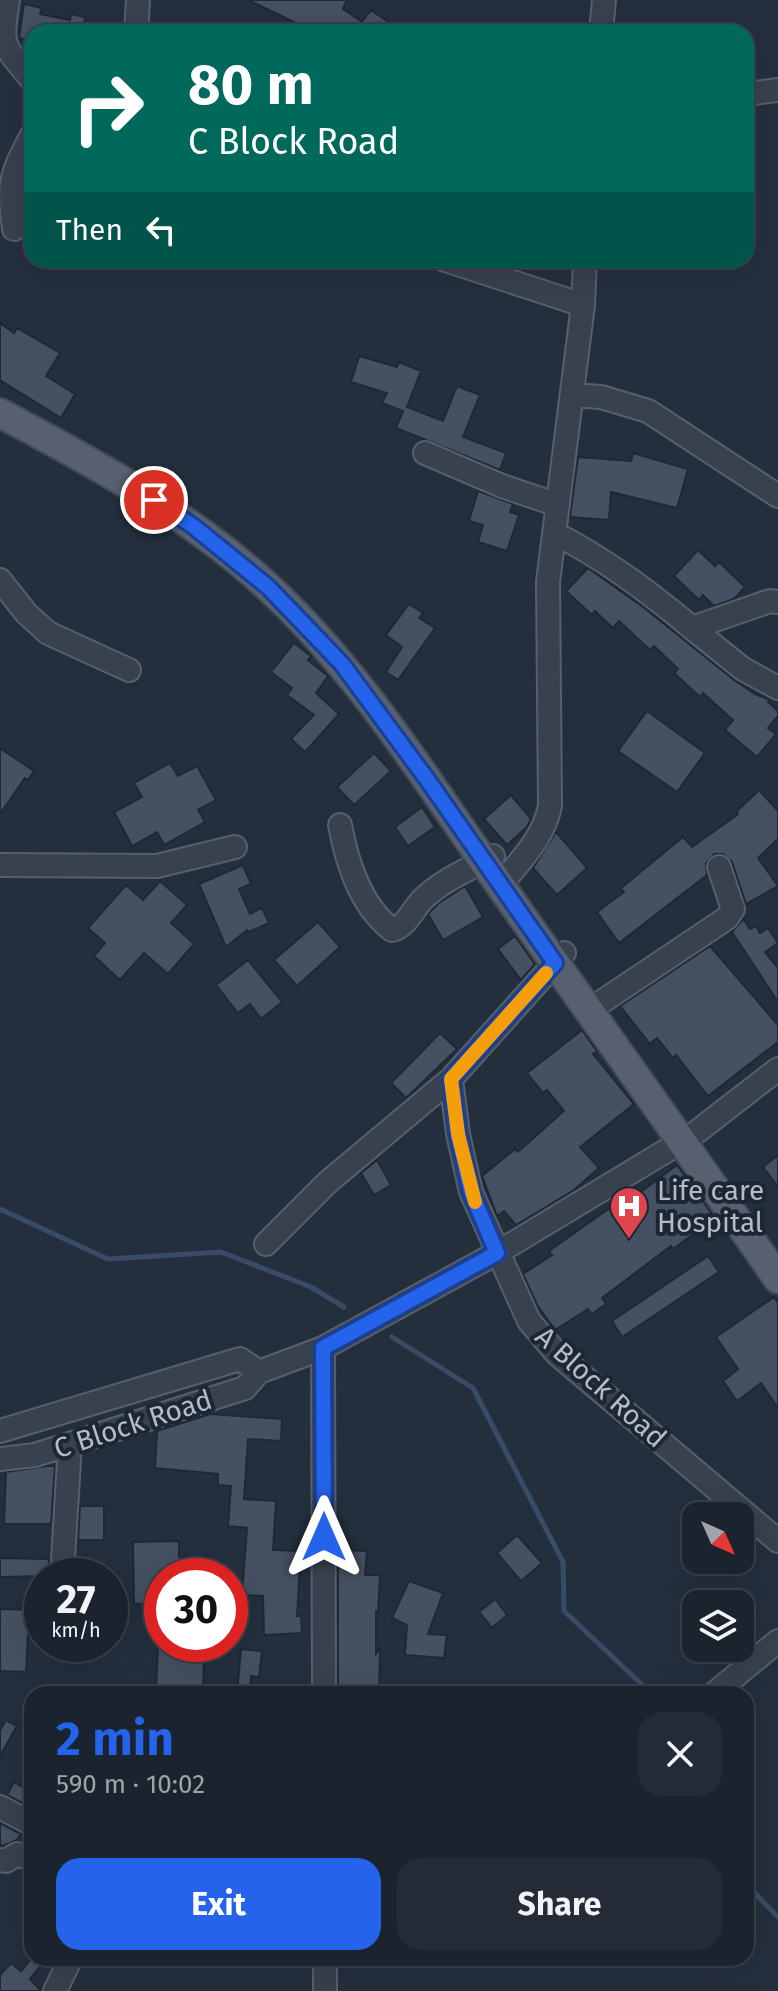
<!DOCTYPE html>
<html lang="en">
<head>
<meta charset="utf-8">
<style>
  body { margin:0; font-family:"Fira Sans",sans-serif; background:#242b36; color:#f1f3f6; height:100vh; display:flex; flex-direction:column; font-size:30px; white-space:nowrap }
  * { box-sizing:border-box; margin:0 }
  p { font-size:26px; color:#a0a4aa }
  .icon { flex:none; width:44px; height:44px; fill:none; stroke:currentColor; stroke-width:2; stroke-linecap:round; stroke-linejoin:round }
  .map { position:relative; flex:1; overflow:hidden }
  .sheet { position:absolute; left:24px; top:1686px; width:730px; height:280px; display:flex; flex-direction:column; background:#1b232e; border-radius:24px; box-shadow:0 8px 32px #0002,0 0 0 2px #39404a }
  .sheet>* { flex:none }
  .top-card { position:absolute; left:24px; top:24px; width:730px; height:244px; border-radius:24px; box-shadow:0 8px 32px #0002,0 0 0 2px #39404a; background:#00695c; color:#fff; overflow:hidden }
  .needle { width:52px; rotate:135deg }
  .buttons { position:absolute; left:682px; top:1502px; display:grid; gap:16px }
  .buttons a { display:grid; place-items:center; width:72px; height:72px; border-radius:16px; background:#1b232e; box-shadow:0 8px 32px #0002,0 0 0 2px #39404a; font-size:40px }
  .speed { position:absolute; left:24px; top:1558px; display:flex; gap:16px; font-size:40px; font-weight:700; text-align:center }
  .speed>* { display:grid; place-content:center; width:104px; height:104px; border-radius:50%; background:#1b232e; box-shadow:0 8px 32px #0002,0 0 0 2px #39404a; line-height:1 }
  .speed small { font-size:20px; font-weight:400 }
  .speed .limit { border:12px solid #d22; background:#fff; color:#111 }
  .pin { position:absolute; display:grid; place-items:center; width:68px; height:68px; color:#fff; margin:-34px; border:4px solid #fff; border-radius:50%; box-shadow:0 2px 8px #0007 }
  .me { position:absolute; width:88px; margin:-44px; rotate:0deg; stroke-linejoin:round; filter:drop-shadow(0 0 6px #0008) }
  .turn { display:flex; align-items:center; gap:28px; height:168px; padding:0 32px; font-size:36px }
  .turn .icon { width:104px; height:104px; stroke-width:2.5 }
  .turn b { display:block; font-size:56px; line-height:68px }
  .then { display:flex; align-items:center; height:76px; padding:0 32px; background:#0003; gap:16px; font-size:30px }
  .round { display:grid; place-items:center; flex:none; width:84px; height:84px; border-radius:24px; background:#242b36 }
  .summary { display:flex; align-items:center; justify-content:space-between; height:136px; padding:0 32px }
  h1 { font-size:48px; font-weight:700; line-height:60px; color:#2563eb }
  .action { display:flex; gap:16px; margin-top:auto; padding:16px 32px }
  .action a { flex:1; height:92px; border-radius:24px; background:#2563eb; color:#fff; font-size:32px; font-weight:700; line-height:92px; text-align:center }
  .action a+a { background:#242b36; color:#f1f3f6 }
  .map>svg:first-child { display:block }
  .lines { fill:none; stroke-linecap:round; stroke-linejoin:round }
  .stream { stroke:#394c67; stroke-width:5 }
  .building { fill:#455162; stroke:#1f2835; stroke-width:2 }
  .minor-casing { stroke:#565f6c; stroke-width:26 }
  .major-casing { stroke:#414a57; stroke-width:32 }
  .minor { stroke:#38414e; stroke-width:22 }
  .major { stroke:#56606e; stroke-width:28 }
  .route-casing { stroke:#184099; stroke-width:20 }
  .route { stroke:#2563eb; stroke-width:14 }
  .slow { stroke:#f59e0b; stroke-width:14 }
  .labels { text-anchor:middle; dominant-baseline:central; stroke-width:8; stroke-linejoin:round; paint-order:stroke }
  .poi-label { font-size:28px; fill:#b4bcc9; stroke:#1d2633; text-anchor:start }
  .street-label { font-size:28px; fill:#b4bcc9; stroke:#1d2633 }
</style>
</head>
<body>
<div class="map">
<svg width="778" height="1991" viewBox="0 0 778 1991">
  <rect width="100%" height="100%" fill="#242f3e"/>
  <g class="lines">
    <path class="stream" d="M0,1209L108,1259L221,1252L311,1287L344,1307
      M392,1337L473,1388L563,1562L564,1611L652,1694
      M746,1884L778,1917"/>
  </g>
  <path class="building" d="M248,0H347L343,9L362,22L371,10L403,32H315Z
    M24,4L42,8L40,14L70,20L71,14L85,17L84,24L98,27V32H32V41L19,38Z
    M0,323L14,333L17,328L60,353L46,376L75,394L61,418L0,380Z
    M359,356L397,367L399,362L421,371L407,407L443,421L457,386L480,395L463,437L506,453L500,470L396,428L403,411L382,403L387,393L351,382Z
    M633,453L688,469L677,508L611,492L609,520L570,517L578,457L631,461Z
    M478,491L513,504L510,512L519,515L507,551L478,542L483,525L469,521Z
    M698,550L715,566L719,562L745,587L734,599L714,606L703,595L699,600L674,576Z
    M588,568L643,607L734,680L755,694L770,700L768,702L778,711V716L768,728L776,734L757,757L725,730L733,720L703,693L700,697L674,673L678,669L654,646L650,650L619,621L613,628L595,611L592,615L566,591Z
    M409,604L423,613L419,618L435,628L398,680L386,672L402,647L386,635Z
    M294,643L311,656L308,660L328,676L316,693L339,714L305,752L291,739L314,715L287,695L292,688L271,672Z
    M647,711L705,753L677,792L618,751Z
    M0,748L34,771L28,780L25,778L0,814Z
    M374,753L391,771L354,805L337,787Z
    M170,763L178,776L197,766L216,800L198,810L205,822L164,845L157,832L132,846L114,812L142,797L134,783Z
    M759,790L778,811V839L758,858L778,886L746,904L732,862L723,854H714L706,863L707,875L619,943L597,912L624,892L621,888L683,837L692,847L738,814L736,812Z
    M511,795L531,819L527,827L507,845L484,819Z
    M422,807L435,827L408,846L395,827Z
    M556,832L587,868L557,895L533,868Z
    M243,865L251,884L239,889L250,914L262,908L269,923L249,932L247,930L226,947L199,884Z
    M160,881L187,905L171,923L194,944L168,974L144,953L120,980L94,956L105,943L88,928L126,885L143,900Z
    M465,886L483,917L443,940L428,914L439,903Z
    M743,919L750,929L756,926L760,933L768,928L778,943L765,952L778,968V1002L732,932Z
    M318,922L340,947L297,986L274,960Z
    M515,936L535,964L521,980L498,949Z
    M710,946L778,1025V1042L708,1096L676,1055L673,1058L657,1038L650,1044L620,1006Z
    M248,960L282,1002L261,1019L250,1004L238,1013L216,985Z
    M582,1030L597,1051L593,1054L634,1104L580,1147L599,1168L574,1190L516,1225L504,1211L497,1216L482,1176L515,1149L518,1152L564,1111L547,1090L543,1093L527,1073Z
    M440,1033L457,1049L406,1098L391,1083Z
    M778,1155V1187L763,1167Z
    M377,1160L391,1185L374,1195L361,1173Z
    M677,1165L715,1218L673,1249L671,1246L602,1298L606,1304L592,1314L588,1309L555,1330L537,1305L523,1274L552,1255L549,1251L624,1198L627,1202Z
    M708,1256L719,1272L622,1337L612,1321Z
    M774,1297L778,1303V1408L761,1383L737,1401L723,1381L738,1369L716,1337Z
    M210,1414L282,1419L281,1441L248,1439L244,1499L276,1501L273,1550L301,1551L297,1616H301L302,1633L264,1635L263,1596L242,1595L247,1528L228,1526L231,1486L218,1485V1474L155,1468L157,1431Z
    M46,1466H55L51,1524H4L6,1472Z
    M80,1506H104V1540H78Z
    M517,1535L542,1563L521,1581L497,1553Z
    M179,1541V1557H207L206,1576H162V1603L134,1604L133,1542Z
    M338,1550L367,1551L365,1575H380L378,1612L376,1611V1654L380,1647L379,1694H338Z
    M0,1558L49,1559L48,1576L0,1577Z
    M409,1581L443,1593L428,1634L447,1635L444,1658L405,1655L407,1625L392,1618Z
    M495,1599L507,1615L492,1628L479,1612Z
    M0,1609L39,1610L38,1633H28L26,1672L0,1671Z
    M158,1644H186V1655L204,1656L203,1694H156Z
    M241,1649L262,1651L259,1677L251,1676L250,1694H237Z
    M6,1720L17,1726L0,1756V1730Z
    M14,1782L32,1793V1808L7,1795Z
    M0,1823L21,1834L17,1840L3,1846L0,1844Z
    M32,1958H47L30,1979L41,1991H0V1975L11,1963L21,1971Z"/>
  <g class="lines">
    <defs>
      <path id="minor" d="M8,0C0,47 3,45 32,80
        M136,32L138,0
        M601,32L604,0
        M746,94L778,90
        M14,229C8,183 10,176 32,135
        M445,260L583,305
        M572,395L601,397L648,411L778,496
        M425,453L502,486L558,505
        M554,533C605,559 648,591 692,628L770,601L778,602
        M0,580L26,613L48,633L129,670
        M692,628L743,669L778,688
        M340,825C347,863 360,905 392,930C407,926 412,910 423,899C442,880 470,869 493,856
        M0,865L157,866L235,847
        M508,876C527,853 544,835 550,806L548,582L583,305L585,260
        M564,953L451,1079L458,1134L471,1192L529,1321L557,1354L778,1541
        M600,1003L727,918L733,909L719,867
        M266,1244L328,1182L451,1079
        M323,1348L324,1694
        M0,1431L240,1359L259,1372
        M0,1459L35,1455L245,1388L259,1372L323,1348L497,1253L694,1134L778,1069
        M62,1576L70,1444
        M716,1692L778,1641
        M0,1807L32,1824
        M0,1860L6,1861L17,1854L32,1859
        M55,1991L71,1958
        M325,1991V1958"/>
      <path id="major" d="M0,413C94,463 189,514 268,587C359,671 425,778 495,878C589,1012 685,1144 778,1279"/>
    </defs>
    <use href="#minor" class="minor-casing"/>
    <use href="#major" class="major-casing"/>
    <use href="#minor" class="minor"/>
    <use href="#major" class="major"/>
  </g>
  <g class="lines">
    <defs>
      <path id="route" d="M154,500L193,526L268,587L342,664L429,782L555,963L451,1079L458,1134L471,1192L497,1253L323,1348L324,1537"/>
    </defs>
    <use href="#route" class="route-casing"/>
    <use href="#route" class="route"/>
    <path class="slow" d="M475,1202L458,1134L451,1079L546,973"/>
  </g>
  <defs>
    <symbol id="hospital-pin" viewBox="-11 -11 22 30"><path d="M0 17L-7.5 6A9.5 9.5 0 1 1 7.5 6Z" fill="#e0444e" stroke="#1d2633"/><path d="M-5-5h3v3.5h4V-5h3V5h-3V1.5h-4V5h-3Z" fill="#fff"/></symbol>
  </defs>
  <g fill-rule="evenodd">
    <use href="#hospital-pin" x="607" y="1184" width="44" height="60"/>
  </g>
  <g class="labels">
    <g class="poi-label">
      <text x="657" y="1190">Life care<tspan x="657" dy="32">Hospital</tspan></text>
    </g>
    <g class="street-label">
      <text transform="translate(601 1387) rotate(42)">A Block Road</text>
      <text transform="translate(133 1424) rotate(-18)">C Block Road</text>
    </g>
  </g>
</svg>
<div class="buttons">
<a><svg class="needle" viewBox="-14 -14 28 28"><path d="M0-13l5 13h-10z" fill="#e53935"/><path d="M0 13l5-13h-10z" fill="#a0a4aa"/></svg></a>
<a><svg class="icon" aria-label="layers" viewBox="0 0 24 24"><path d="M12 4l9 5-9 5-9-5zM3 14l9 5 9-5"/></svg></a>
</div>
<div class="speed"><div>27<small>km/h</small></div><div class="limit">30</div></div>
<div class="pin" style="left:154px;top:500px;background:#d93025"><svg class="icon" aria-label="arrive" viewBox="0 0 24 24"><path d="M6 21V4h12l-3 4 3 4H6"/></svg></div>
<svg class="me" style="left:324px;top:1537px" viewBox="-20 -20 40 40"><path d="M0-17L14 15 0 8-14 15z" fill="#2563eb" stroke="#fff" stroke-width="4"/></svg>
<div class="top-card">
<div class="turn"><svg class="icon" aria-label="right" viewBox="0 0 24 24"><path d="M7 20v-9h11M14 6l5 5-5 5"/></svg><div><b>80 m</b>C Block Road</div></div>
<div class="then">Then<svg class="icon" aria-label="left" viewBox="0 0 24 24"><path d="M17 20v-9H6M10 6l-5 5 5 5"/></svg></div>
</div>
<section class="sheet">
<div class="summary"><div><h1>2 min</h1><p>590 m · 10:02</p></div><a class="round"><svg class="icon" aria-label="close" viewBox="0 0 24 24"><path d="M6 6l12 12M18 6L6 18"/></svg></a></div>
<div class="action"><a>Exit</a><a>Share</a></div>
</section>
</div>
</body>
</html>
